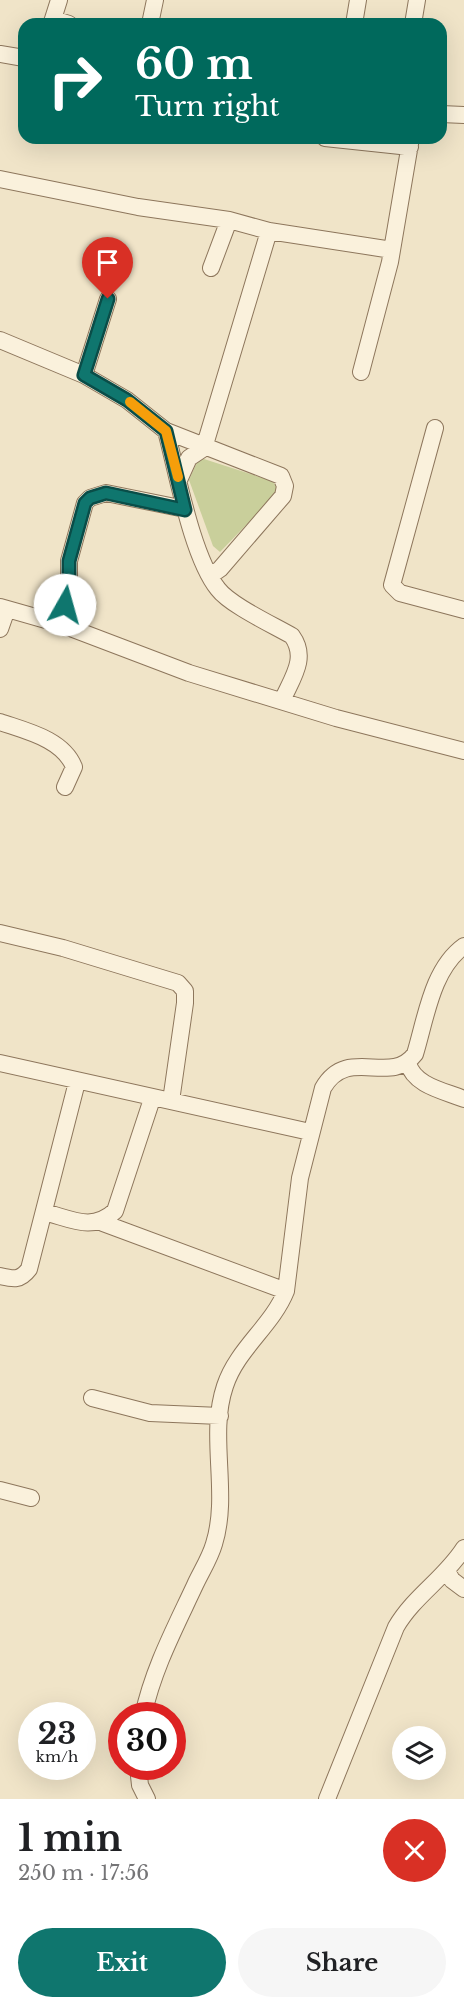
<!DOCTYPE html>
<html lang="en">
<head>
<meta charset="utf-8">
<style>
  body { margin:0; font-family:"Libre Baskerville",serif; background:#f6f6f6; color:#202124; height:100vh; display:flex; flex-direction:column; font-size:22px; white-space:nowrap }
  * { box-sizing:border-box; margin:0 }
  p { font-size:20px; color:#757577 }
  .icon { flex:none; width:33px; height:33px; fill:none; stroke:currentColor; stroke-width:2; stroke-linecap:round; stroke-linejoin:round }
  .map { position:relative; height:1799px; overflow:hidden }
  .sheet { display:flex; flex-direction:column; background:#fff; flex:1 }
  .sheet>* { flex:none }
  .banner { position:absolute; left:18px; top:18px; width:429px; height:126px; border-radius:18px; box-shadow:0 6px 24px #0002; background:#00695c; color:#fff; overflow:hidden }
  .buttons { position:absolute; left:392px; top:1726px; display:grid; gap:12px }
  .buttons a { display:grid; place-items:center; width:54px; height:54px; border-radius:50%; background:#fff; box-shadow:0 6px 24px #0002; font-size:30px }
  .speed { position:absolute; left:18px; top:1702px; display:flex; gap:12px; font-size:30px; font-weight:700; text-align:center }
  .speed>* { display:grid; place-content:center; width:78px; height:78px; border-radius:50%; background:#fff; box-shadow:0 6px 24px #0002; line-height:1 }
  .speed small { font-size:15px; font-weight:400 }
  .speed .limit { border:9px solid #d22; background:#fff; color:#111 }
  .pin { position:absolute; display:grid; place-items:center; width:51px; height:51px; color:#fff; margin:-62px -26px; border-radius:50% 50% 50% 0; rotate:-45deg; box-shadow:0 0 6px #0007 }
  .pin .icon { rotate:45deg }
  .me { position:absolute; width:66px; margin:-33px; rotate:7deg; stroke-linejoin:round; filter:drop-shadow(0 0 4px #0008) }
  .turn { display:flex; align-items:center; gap:21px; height:126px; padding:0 18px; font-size:27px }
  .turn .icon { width:78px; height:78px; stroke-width:2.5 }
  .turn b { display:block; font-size:42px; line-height:51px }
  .round { display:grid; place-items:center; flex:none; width:63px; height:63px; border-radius:32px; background:#f6f6f6 }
  .overview { display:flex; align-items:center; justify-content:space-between; height:102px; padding:0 18px }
  h1 { font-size:36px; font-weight:700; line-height:45px }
  .primary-button { display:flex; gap:12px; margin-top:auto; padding:12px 18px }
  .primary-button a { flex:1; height:69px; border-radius:36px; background:#0f766e; color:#fff; font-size:24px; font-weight:700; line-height:69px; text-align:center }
  .primary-button a+a { background:#f6f6f6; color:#202124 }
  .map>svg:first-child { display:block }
  .green { fill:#c9cf9b }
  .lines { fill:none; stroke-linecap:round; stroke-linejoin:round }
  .minor-casing { stroke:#8d765c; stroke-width:18 }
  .minor { stroke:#faf1dc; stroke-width:16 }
  .route-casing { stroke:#0a4d48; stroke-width:15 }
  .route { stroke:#0f766e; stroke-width:10 }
  .slow { stroke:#f59e0b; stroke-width:10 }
</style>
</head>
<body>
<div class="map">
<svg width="464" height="1799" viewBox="0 0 464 1799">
  <rect width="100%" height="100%" fill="#f0e4c8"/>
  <path class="green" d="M204,459L272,481L278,488L277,493L220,552L213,546L189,480L198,460Z"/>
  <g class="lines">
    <defs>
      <path id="minor" d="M53,19L59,0
        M51,24L53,19L69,24
        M150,24L155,0
        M354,24L358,0
        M413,24L417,0
        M0,54L24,58
        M441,114L464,115
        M325,138L410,147
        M0,179L138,207L229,220L269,231L392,250
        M211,268L229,220
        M0,340L84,375L127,400L166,431L281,476L285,486L283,496L220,569L210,576
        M361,372L390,262L411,138
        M84,375L108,299
        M435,428L392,585L400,593L464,610
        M166,431C177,472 192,557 218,589C230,605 273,625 292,636C308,658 292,678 282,701
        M179,480L189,458L204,448L269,231
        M0,607L60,624L189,673L336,718L464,751
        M60,624L69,583V561L85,503L90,498L106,493L185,509
        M0,629L7,609
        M0,722C26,731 63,739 74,767L65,787
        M0,933L63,948L178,983L185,991V1003L171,1101
        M0,1063L310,1132
        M408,1063C414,1086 445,1091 464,1099
        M44,1212C72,1219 92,1232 115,1211L152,1099
        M103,1223L286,1291
        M0,1276C13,1279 20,1281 29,1269L77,1082
        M92,1398L150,1413L220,1416
        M0,1490L31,1498
        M447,1571L452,1580L464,1589
        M143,1716C153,1669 175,1628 195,1585C201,1572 210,1558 214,1544C230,1493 208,1436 225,1386C237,1349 272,1326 286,1291L300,1178L323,1088C348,1045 390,1087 415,1054C426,1018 432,969 464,946
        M138,1767L140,1785L147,1799
        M327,1799L396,1627C414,1596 445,1578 464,1548"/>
    </defs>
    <use href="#minor" class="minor-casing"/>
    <use href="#minor" class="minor"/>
  </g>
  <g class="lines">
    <defs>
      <path id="route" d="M65,605L69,584V561L85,503L90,498L106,493L185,510L166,431L127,400L84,375L108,299"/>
    </defs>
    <use href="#route" class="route-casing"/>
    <use href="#route" class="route"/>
    <path class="slow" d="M130,402L166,431L178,477"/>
  </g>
</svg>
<div class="buttons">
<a><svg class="icon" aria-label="layers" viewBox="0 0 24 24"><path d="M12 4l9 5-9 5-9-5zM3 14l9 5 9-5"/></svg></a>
</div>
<div class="speed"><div>23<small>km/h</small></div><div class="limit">30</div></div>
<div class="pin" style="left:108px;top:299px;background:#d93025"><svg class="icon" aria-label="arrive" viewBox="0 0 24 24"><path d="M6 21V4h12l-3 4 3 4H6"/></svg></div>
<svg class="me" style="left:65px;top:605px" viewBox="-20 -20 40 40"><circle r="19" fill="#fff"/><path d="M0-13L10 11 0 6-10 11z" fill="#0f766e"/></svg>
<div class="banner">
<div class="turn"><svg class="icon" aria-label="right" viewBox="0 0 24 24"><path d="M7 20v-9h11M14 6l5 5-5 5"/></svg><div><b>60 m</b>Turn right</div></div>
</div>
</div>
<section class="sheet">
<div class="overview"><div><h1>1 min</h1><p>250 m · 17:56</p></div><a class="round" style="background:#d93025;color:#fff"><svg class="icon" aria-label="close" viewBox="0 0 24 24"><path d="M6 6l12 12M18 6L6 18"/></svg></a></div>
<div class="primary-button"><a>Exit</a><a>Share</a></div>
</section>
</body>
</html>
